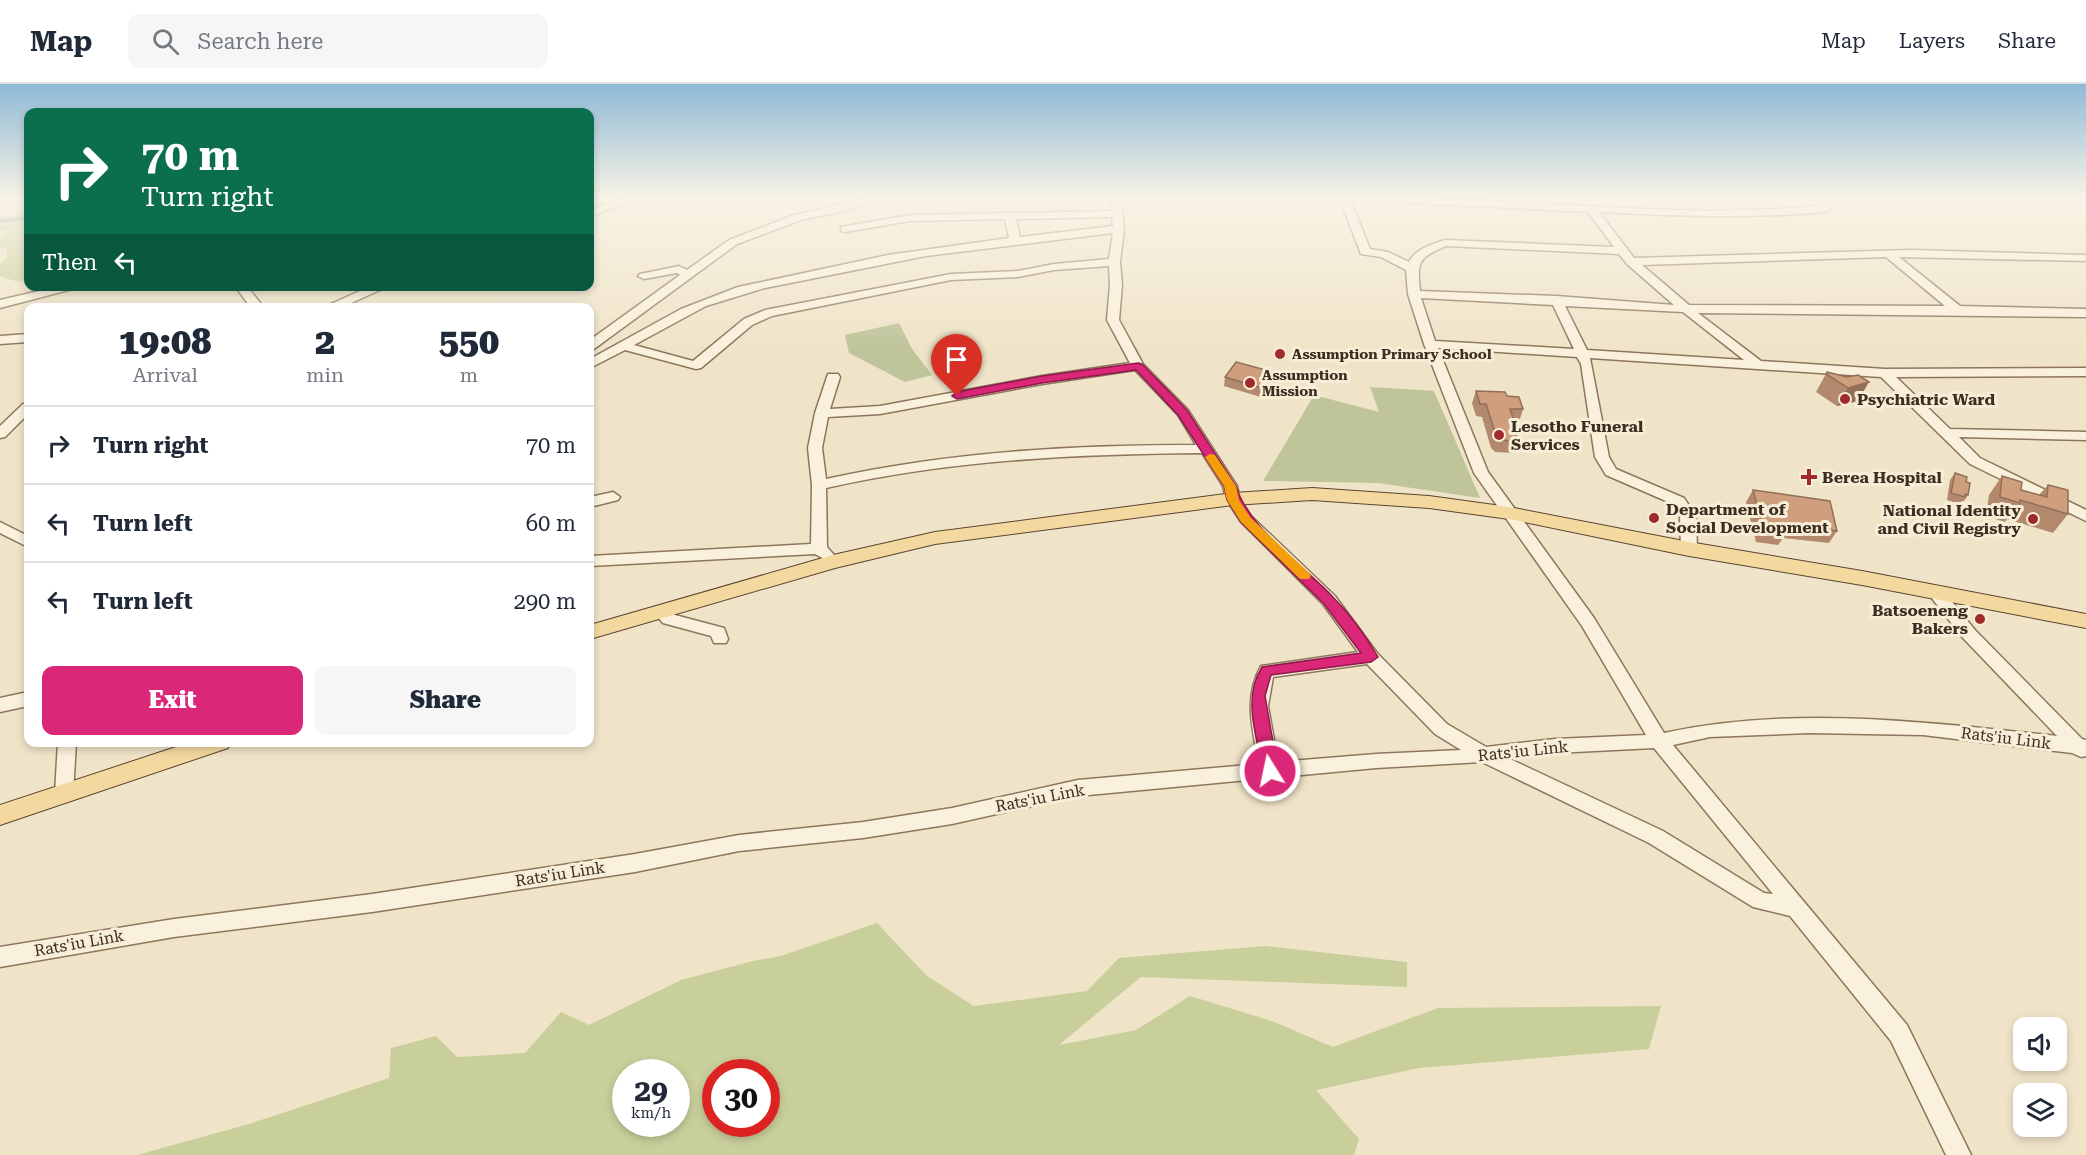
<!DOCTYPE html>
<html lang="en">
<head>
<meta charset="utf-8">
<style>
  body { margin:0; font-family:"Roboto Serif",serif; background:#f6f6f7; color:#1f2937; height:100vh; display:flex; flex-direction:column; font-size:22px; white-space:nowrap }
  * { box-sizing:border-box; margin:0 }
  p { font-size:20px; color:#747a83 }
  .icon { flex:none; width:33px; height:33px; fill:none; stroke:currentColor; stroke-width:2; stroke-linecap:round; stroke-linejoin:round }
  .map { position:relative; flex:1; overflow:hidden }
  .sheet { position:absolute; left:24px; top:219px; width:570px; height:444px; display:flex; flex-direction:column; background:#fff; border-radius:12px; box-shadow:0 3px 9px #0003 }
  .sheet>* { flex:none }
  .banner { position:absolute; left:24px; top:24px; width:570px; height:183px; border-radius:12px; box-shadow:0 3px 9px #0003; background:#0b6e4f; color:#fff; overflow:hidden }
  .controls { position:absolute; left:2013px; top:933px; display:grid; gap:12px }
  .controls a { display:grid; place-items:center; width:54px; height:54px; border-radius:12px; background:#fff; box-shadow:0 3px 9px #0003; font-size:30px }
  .speed { position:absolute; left:612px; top:975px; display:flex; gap:12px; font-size:30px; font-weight:700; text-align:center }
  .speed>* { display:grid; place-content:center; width:78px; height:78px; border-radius:50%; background:#fff; box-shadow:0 3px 9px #0003; line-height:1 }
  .speed small { font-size:15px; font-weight:400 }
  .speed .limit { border:9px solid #d22; background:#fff; color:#111 }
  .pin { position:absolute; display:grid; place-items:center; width:51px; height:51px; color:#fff; margin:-62px -26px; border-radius:50% 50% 50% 0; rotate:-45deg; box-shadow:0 0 6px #0007 }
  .pin .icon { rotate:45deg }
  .me { position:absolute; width:66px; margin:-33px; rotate:350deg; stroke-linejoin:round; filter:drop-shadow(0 0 4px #0008) }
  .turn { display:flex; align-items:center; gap:21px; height:126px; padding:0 18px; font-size:27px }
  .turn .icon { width:78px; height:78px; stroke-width:2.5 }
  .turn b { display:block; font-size:42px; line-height:51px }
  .then { display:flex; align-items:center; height:57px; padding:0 18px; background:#0003; gap:12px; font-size:22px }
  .eta { display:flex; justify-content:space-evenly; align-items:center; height:102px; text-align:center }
  .eta b { font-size:36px; font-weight:800; line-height:42px }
  .cta { display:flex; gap:12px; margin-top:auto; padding:12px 18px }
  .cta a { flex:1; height:69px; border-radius:12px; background:#db2777; color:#fff; font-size:24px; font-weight:800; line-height:69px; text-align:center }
  .cta a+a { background:#f6f6f7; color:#1f2937 }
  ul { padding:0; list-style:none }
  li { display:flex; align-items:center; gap:18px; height:78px; padding:0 18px; border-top:2px solid #e0e1e3 }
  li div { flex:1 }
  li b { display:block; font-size:22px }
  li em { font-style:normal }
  header { display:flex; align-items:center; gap:36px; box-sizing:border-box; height:84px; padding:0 30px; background:#fff; border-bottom:2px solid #e0e1e3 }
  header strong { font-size:28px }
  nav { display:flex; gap:33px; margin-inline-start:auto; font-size:21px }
  .search { width:420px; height:54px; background:#f6f6f7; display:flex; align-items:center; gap:15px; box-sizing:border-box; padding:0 21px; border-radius:12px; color:#747a83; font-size:22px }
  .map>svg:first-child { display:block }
  .green { fill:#c9cf9b; fill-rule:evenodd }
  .cemetery { fill:#bfc49a }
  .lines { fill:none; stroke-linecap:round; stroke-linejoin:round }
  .stream { stroke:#6f938a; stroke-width:3 }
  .minor-casing { stroke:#8d765c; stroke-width:3 }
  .major-casing { stroke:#5b4430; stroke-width:2 }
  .minor { fill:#faf1dc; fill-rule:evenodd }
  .major { fill:#f3d9a0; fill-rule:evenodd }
  .wall { fill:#b2896c }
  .shaded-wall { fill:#916f58 }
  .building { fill:#cf9f7d; stroke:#916f58; stroke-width:1.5 }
  .route { fill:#db2777; stroke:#8e194d; stroke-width:1.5 }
  .slow { fill:#f59e0b }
  .poi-dot { fill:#9e2a2b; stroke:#f7eed8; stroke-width:2 }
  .labels { text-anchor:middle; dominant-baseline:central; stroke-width:6; stroke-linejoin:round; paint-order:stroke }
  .far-poi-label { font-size:14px; font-weight:bold; fill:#3d2e20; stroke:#f7eed8; text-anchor:start }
  .poi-label { font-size:16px; font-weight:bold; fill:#3d2e20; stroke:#f7eed8; text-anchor:start }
  .street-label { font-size:16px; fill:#3d2e20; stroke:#f7eed8 }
</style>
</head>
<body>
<header>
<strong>Map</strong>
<div class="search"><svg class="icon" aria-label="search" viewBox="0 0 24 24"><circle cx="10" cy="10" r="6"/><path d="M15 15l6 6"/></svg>Search here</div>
<nav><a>Map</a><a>Layers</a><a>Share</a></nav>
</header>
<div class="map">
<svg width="2086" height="1071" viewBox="0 0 2086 1071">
  <rect width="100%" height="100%" fill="#f0e4c8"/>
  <path class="green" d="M28,129V195L18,198L0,192V180L7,174V165L0,164V155L9,146L0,147V133Z
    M877,839L927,892L974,922L1087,907L1119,874L1265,862L1407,878V903L1141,893L1059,961L1136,946L1190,912L1272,937L1333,963L1438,924L1661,922L1649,965L1419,984L1316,1006L1359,1055L1354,1071H137L249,1040L389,994L391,964L436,952L457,973L525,969L561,928L589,941L681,896L753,877L781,872ZM626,988H676V1040H626ZM716,988H766V1040H716Z"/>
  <path class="cemetery" d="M899,239L912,265L932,291L905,298L849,269L845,251Z
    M1370,303L1434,307L1480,414L1378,399L1263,397L1314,311L1379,328Z"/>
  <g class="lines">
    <path class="stream" d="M0,137L28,134"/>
    <defs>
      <path id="minor" d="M625,115H640L590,132V126Z
        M865,115H880L844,127L801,136L737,160L594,265L590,266V256L680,191L677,189L644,195L638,192L640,190L679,182L687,186L729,156L794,131Z
        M1111,115H1121L1124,145L1120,178L1122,201L1119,236L1143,280L1188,326L1237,402L1240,415L1251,432L1335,512L1377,569L1447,640L1486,663L1555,655L1646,651L1582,542L1474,389L1424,260L1408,210L1406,186L1381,173L1361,170L1340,115H1350L1370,165L1388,168L1409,178C1415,165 1432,160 1445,156L1614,163L1588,128L1410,119L1406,118V115C1543,115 1681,135 1817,122L1812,115H1822L1830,125L1825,128C1750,135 1675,132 1599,128L1634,174L1911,166L2086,171V177L1899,173L1960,222L2086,225V233L1698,229L1761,277L1885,285L2086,284V292L1896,293L1950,345L2086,348V356L1959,353L1980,374L2086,426V437L1970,380L1881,293L1590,274L1609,373L1616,385L1684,414L1696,432L1697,465L1689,470L1681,465L1680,432L1673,420L1606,391L1595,373L1581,280L1577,273L1438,264L1488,388L1594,534L1664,649C1792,621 1927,638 2057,652L1963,554L1927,508L1929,504H1941L1975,546L2082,655L2086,656V672L2081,673L2072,669L1923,651L1809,649L1710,653L1673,661L1907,941L1971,1071H1946L1891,957L1790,832L1753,823L1649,759L1482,678L1376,684L1078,712L952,740L863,754L739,767L635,788L372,828L174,853L0,883V863L174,835L372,810L635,770L739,751L863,738L952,724L1078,696L1259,680C1253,647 1243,614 1261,582L1358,568L1323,520L1241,438L1226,415L1223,402L1202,369C1075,370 950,376 826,404L827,463L834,471L826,476L815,470L590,482V472L811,460L812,401L808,364L815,329L828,290H838L840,293L830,325L880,322L1042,292L1130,279L1107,236L1110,201L1109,182L1054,186L1018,193L951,196L772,232L752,241L701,284L696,285L625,266L590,284V275L681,225L738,203L888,171L1009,154L1005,135L910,137L845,148L841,147V143L910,131L1112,127ZM1112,133L1113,142L1020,153L1016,135ZM1113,149L1109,175L1054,180L1018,187L951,190L765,226L744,235L693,277L634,261L706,222L765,204L926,172ZM1446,162L1619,170L1627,180L1674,221L1556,212L1420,207C1417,177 1418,174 1446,162ZM1886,173L1945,222L1689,221L1642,181ZM1421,214L1553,221L1574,265L1435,257ZM1565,222L1683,228L1744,276L1587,266ZM1135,286L1178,331L1196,361C1071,361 948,368 826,395L822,364L828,333L880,330L1042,300ZM1367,580L1435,650L1461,666L1376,670L1278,678L1268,622L1273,593ZM1654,664L1773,810L1764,809L1663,747L1510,675L1555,669Z
        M61,202H84L0,224V216Z
        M235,202H247L264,224H251Z
        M371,202H389L340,224H322Z
        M28,250V258L0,260V252Z
        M28,319V330L5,353L0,354V342L23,320Z
        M613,408L620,413L618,416L590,423V413Z
        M0,438L28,452V463L0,449Z
        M661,522L675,531L724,544L728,555L726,559H714L711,552L663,539L653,528L655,524Z
        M28,608V622L0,628V614Z
        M58,658H76L73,710L71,715L64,718L57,715L55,710Z"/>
      <path id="major" d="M1312,404L1429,412L1509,423L1689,458L1862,487L2086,530V544L1862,501L1689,472L1509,435L1429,424L1312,416L1233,421L935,460L835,484L590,555V541L833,471L935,448L1233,409Z
        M191,658H231L228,664L0,741V721Z"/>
    </defs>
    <use href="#minor" class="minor-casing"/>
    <use href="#major" class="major-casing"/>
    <use href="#minor" class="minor"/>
    <use href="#major" class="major"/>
  </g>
  <path class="wall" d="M1827,288L1847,293L1858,317L1837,322L1816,308Z
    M1277,289L1276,292H1278L1277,301L1270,311H1266L1264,314L1224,302L1225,293Z
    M1476,307L1507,312L1523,325L1519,338H1514L1518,348L1516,352L1518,357L1514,369L1495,368L1491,364L1482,333L1476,332L1472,319Z
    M1955,389L1966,398L1968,411L1964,417H1962L1960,420L1947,416L1950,396Z
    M2002,392L2021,406L2039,411L2048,401L2068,430L2053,449L2007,435L2005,438L1986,432L1989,411Z
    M1753,406L1837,447L1829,459L1783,454L1778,461L1756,458L1746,418Z"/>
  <path class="shaded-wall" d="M1277,289L1275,296L1278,292L1277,301L1270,311L1271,302Z
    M1869,298L1858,317L1837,322L1848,304Z
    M1268,301L1266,311L1264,314L1265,305Z"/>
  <path class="building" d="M1236,278L1277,289L1275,291L1278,292L1271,302L1268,301L1265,305L1225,293Z
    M1827,288L1847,293L1858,291L1869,298L1848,304L1826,290Z
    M1476,307L1505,308L1507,312L1519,313L1523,325H1510L1518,348H1515L1518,357L1499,356L1496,351L1486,320H1480Z
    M1955,389L1967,393L1966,398L1970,399L1968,411L1965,410V413L1951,409Z
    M2002,392L2022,398L2021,406L2047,413L2048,401L2068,406V430L2020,416V419L2000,413Z
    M1753,406L1830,417L1837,447L1784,440L1786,448L1764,445Z"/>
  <linearGradient id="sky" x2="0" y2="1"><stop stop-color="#8fbad6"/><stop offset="0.43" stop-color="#f8f3e6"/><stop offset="1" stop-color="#f8f3e6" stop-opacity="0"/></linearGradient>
  <rect width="2086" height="265" fill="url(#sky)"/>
  <path class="route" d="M1138,279L1142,280L1187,326L1236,402C1247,442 1302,481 1331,511C1348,528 1366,552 1378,573L1371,578L1271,591L1265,612L1278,687L1276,691L1270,693L1265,691L1263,687C1257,653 1242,614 1262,583L1361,569L1324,520L1241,438L1227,416L1224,402L1178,331L1136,286L1042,299L957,315L952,312L957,308L1042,292Z"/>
  <path class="slow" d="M1210,370L1215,371L1236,402L1239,416L1250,433L1309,489L1311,492L1309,495H1300L1241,438L1227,416L1224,402L1205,373Z"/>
  <g class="poi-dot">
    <circle cx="1280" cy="270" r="6"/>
    <circle cx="1250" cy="299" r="6"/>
    <circle cx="1845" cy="315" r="6"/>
    <circle cx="1499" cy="351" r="6"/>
    <path d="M1806 384h6v6h6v6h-6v6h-6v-6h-6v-6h6z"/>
    <circle cx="1654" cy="434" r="6"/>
    <circle cx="2033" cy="435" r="6"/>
    <circle cx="1980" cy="535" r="6"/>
  </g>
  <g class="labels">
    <g class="far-poi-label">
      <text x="1292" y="270">Assumption Primary School</text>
      <text x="1262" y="291">Assumption<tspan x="1262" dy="16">Mission</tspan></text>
    </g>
    <g class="poi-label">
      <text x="1857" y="315">Psychiatric Ward</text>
      <text x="1511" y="342">Lesotho Funeral<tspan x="1511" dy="18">Services</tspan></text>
      <text x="1822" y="393">Berea Hospital</text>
      <text x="1666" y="425">Department of<tspan x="1666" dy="18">Social Development</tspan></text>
      <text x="2021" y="426" text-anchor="end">National Identity<tspan x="2021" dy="18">and Civil Registry</tspan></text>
      <text x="1968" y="526" text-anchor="end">Batsoeneng<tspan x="1968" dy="18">Bakers</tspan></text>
    </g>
    <g class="street-label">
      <text transform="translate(2006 654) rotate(7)">Rats'iu Link</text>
      <text transform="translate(1523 667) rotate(-6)">Rats'iu Link</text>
      <text transform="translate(1040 714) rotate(-11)">Rats'iu Link</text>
      <text transform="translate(560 790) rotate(-9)">Rats'iu Link</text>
      <text transform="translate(79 859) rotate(-10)">Rats'iu Link</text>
    </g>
  </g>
</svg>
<div class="controls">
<a><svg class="icon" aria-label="sound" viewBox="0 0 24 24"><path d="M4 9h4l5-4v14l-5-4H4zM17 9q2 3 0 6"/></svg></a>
<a><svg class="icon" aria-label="layers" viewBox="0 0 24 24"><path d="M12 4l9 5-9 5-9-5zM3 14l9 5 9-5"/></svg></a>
</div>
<div class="speed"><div>29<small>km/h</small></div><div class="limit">30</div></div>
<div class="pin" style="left:957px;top:312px;background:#d93025"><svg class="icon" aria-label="arrive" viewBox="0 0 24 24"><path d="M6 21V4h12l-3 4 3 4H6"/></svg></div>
<svg class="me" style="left:1270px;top:687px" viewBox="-20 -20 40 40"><circle r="17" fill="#db2777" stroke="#fff" stroke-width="3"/><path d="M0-11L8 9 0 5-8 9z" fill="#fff"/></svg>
<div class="banner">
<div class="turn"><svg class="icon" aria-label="right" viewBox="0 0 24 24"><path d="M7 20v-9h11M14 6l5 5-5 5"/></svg><div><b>70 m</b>Turn right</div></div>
<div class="then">Then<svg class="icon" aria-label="left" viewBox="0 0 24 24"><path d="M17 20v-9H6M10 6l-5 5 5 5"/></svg></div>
</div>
<section class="sheet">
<div class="eta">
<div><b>19:08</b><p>Arrival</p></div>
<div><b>2</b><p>min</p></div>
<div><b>550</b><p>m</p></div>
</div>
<ul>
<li><svg class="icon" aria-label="right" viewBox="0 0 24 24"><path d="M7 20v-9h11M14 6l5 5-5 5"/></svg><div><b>Turn right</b></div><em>70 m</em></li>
<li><svg class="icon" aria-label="left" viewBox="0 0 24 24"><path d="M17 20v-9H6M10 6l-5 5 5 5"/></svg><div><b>Turn left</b></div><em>60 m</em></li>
<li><svg class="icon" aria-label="left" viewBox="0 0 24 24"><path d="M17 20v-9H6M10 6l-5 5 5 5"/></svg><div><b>Turn left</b></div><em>290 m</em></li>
</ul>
<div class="cta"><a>Exit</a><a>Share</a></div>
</section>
</div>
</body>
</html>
